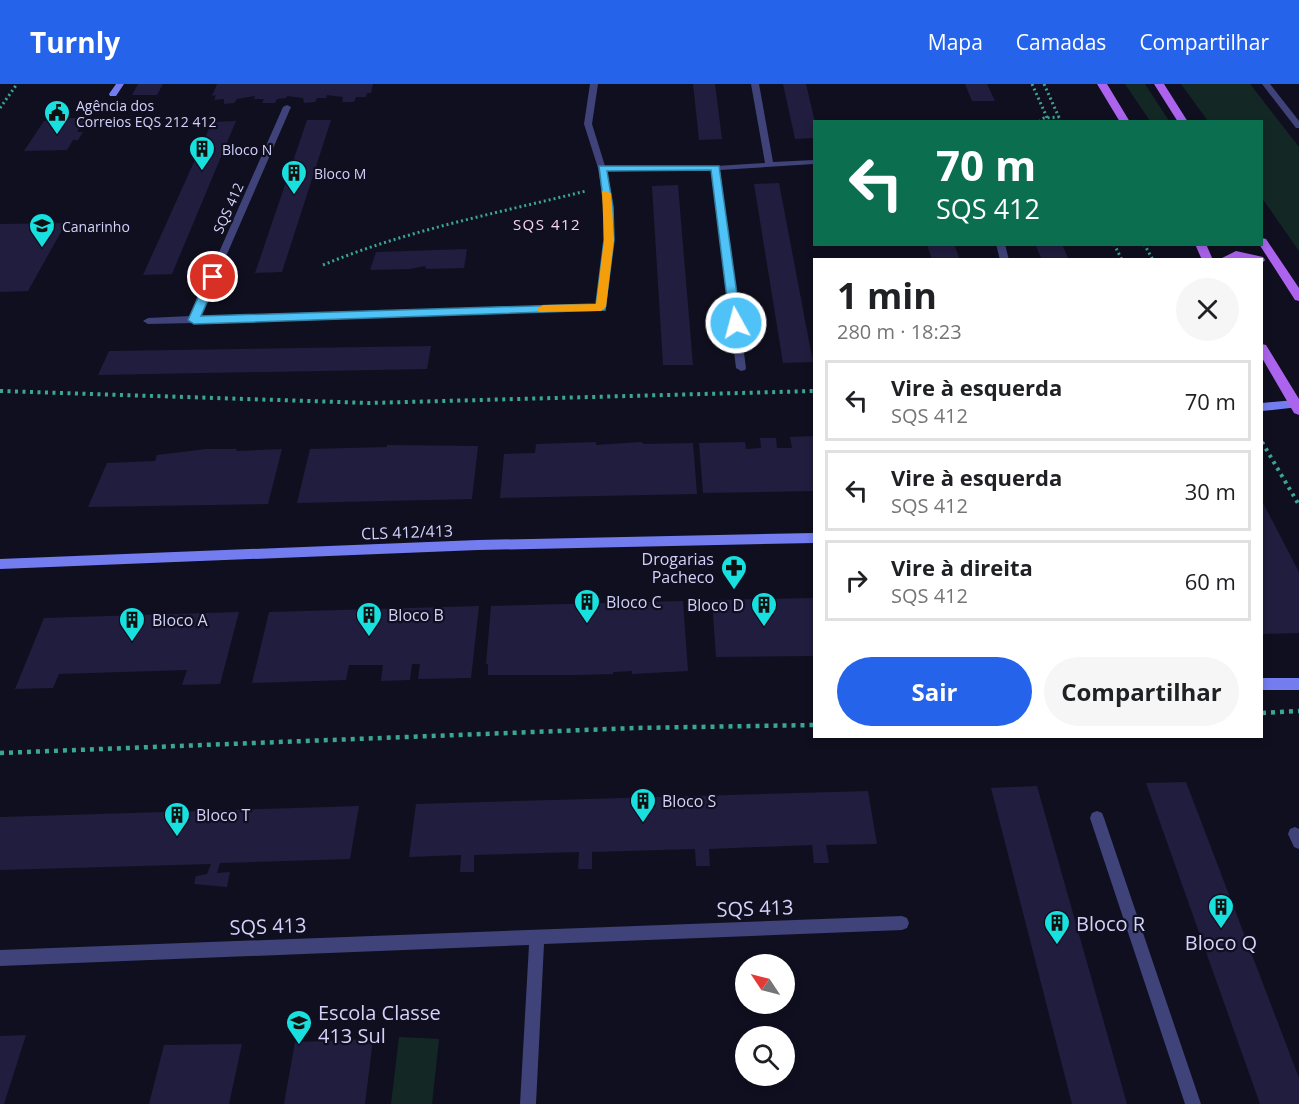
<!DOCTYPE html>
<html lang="pt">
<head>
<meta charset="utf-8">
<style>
  body { margin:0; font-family:"Open Sans",sans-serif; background:#f6f6f6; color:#202124; height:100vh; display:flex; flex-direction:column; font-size:22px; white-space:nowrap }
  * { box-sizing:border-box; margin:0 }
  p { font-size:20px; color:#757577 }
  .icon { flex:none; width:33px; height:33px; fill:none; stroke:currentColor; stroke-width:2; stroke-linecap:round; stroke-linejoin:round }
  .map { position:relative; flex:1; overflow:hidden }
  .panel { position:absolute; left:813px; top:174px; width:450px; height:480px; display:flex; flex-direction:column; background:#fff; border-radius:0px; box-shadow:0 3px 9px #0003 }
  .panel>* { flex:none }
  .banner { position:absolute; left:813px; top:36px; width:450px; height:126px; border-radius:0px; box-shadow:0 3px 9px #0003; background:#0b6e4f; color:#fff; overflow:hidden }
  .needle { width:39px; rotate:305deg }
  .tools { position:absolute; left:735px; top:870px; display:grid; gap:12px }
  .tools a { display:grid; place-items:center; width:60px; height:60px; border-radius:50%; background:#fff; box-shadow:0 3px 9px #0003; font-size:30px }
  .pin { position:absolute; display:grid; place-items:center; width:51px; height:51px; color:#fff; margin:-26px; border:3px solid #fff; border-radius:50%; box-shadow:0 2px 6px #0007 }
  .me { position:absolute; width:66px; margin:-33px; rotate:353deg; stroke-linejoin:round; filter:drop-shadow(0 0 4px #0008) }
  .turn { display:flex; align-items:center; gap:21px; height:126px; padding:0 24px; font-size:27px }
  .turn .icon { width:78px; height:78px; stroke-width:2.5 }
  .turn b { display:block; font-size:42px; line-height:51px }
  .round { display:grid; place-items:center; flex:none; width:63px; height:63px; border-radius:32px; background:#f6f6f6 }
  .head { display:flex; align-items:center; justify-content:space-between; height:102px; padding:0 24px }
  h1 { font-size:36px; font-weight:700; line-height:45px }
  .button { display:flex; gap:12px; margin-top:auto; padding:12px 24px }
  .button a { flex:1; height:69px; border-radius:36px; background:#2563eb; color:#fff; font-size:24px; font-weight:700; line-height:69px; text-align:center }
  .button a+a { background:#f6f6f6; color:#202124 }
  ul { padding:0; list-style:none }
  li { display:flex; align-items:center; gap:18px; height:81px; margin:0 12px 9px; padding:0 12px; border:3px solid #e0e0e0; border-radius:0px }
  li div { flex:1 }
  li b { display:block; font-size:22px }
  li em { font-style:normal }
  header { display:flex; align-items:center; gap:36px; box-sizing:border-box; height:84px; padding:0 30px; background:#2563eb; color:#fff }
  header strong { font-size:28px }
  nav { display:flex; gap:33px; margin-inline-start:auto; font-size:21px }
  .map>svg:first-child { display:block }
  .green { fill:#132825 }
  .building { fill:#201d3e }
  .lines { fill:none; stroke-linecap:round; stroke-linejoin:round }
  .path-far2 { stroke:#3aa694; stroke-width:3; stroke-dasharray:2 3; stroke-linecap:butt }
  .path-far1 { stroke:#3aa694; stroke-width:4; stroke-dasharray:3 4.5; stroke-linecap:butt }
  .path { stroke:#3aa694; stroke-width:4.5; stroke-dasharray:4 5; stroke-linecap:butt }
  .lane { fill:#3f4379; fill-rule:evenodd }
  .street { fill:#3f4379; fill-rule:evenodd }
  .secondary { fill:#737df0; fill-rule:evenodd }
  .primary { fill:#ac64ef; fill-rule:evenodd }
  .route { fill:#4fc3f7; stroke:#337fa1; stroke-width:1.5 }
  .slow { fill:#f59e0b }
  .labels { text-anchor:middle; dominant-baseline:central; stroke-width:4.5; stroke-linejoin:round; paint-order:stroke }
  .far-poi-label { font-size:14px; fill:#d2d2fa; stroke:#100f1f; text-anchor:start }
  .far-street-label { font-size:14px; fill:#d2d2fa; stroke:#100f1f }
  .far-neighbourhood-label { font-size:15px; letter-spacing:1.5px; fill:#fad4f0; stroke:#100f1f }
  .street-label { font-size:16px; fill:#d2d2fa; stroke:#100f1f }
  .poi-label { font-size:16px; fill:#d2d2fa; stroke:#100f1f; text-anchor:start }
  .near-street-label { font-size:20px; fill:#d2d2fa; stroke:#100f1f }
  .near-poi-label { font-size:20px; fill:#d2d2fa; stroke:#100f1f; text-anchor:start }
</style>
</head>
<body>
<header>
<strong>Turnly</strong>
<nav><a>Mapa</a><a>Camadas</a><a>Compartilhar</a></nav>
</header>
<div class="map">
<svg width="1299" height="1020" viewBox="0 0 1299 1020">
  <rect width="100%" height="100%" fill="#100f1f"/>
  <path class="green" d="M1125,0H1145L1169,37H1150Z
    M1181,0H1250L1299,63V167L1262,114V38L1208,37Z
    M399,953L439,955L432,1020H391Z"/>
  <path class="building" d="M138,0H163L157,11H132Z
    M217,0H373L371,9H367L366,13H356L354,18H342L343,13L327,11L326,14H317L315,18L304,19L303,14L287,12L286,14L277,15L275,19H262L264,15H254L255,12L237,15L234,19L224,20V15L214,16L216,11L212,12Z
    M693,0H715L722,55L699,56Z
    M783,0H806L815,38L814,54L795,55Z
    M965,0H987L995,17H972Z
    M65,34H86L77,48H83L78,56H73L67,66L24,67L44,37H63Z
    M307,36H331L282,188L255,189Z
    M236,37L172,190L143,191L212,38Z
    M779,99L813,278L783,279L754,100Z
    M678,101L693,281H663L652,102Z
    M66,139L28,207L0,208V140Z
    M927,160H954L960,176H932Z
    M1035,160H1062L1069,176H1042Z
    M467,165L464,184L426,185L425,182L410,185L370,186L376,168Z
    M431,262L427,285L98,291L109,267Z
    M814,352V407L703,409L699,359L745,358L746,365L761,364L760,354H776L777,364H792L790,353Z
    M596,358V361L641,358L644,360L693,359L697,410L500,414L504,370L535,369L536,360Z
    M387,361L478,362L472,415L297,419L310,365L387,363Z
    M206,365H237L236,367L282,365L268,420L88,423L107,379L155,377L157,371Z
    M1262,417L1299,488V549L1262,550Z
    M814,514V572L716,573L712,516Z
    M683,517L688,587L632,590V587L613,588V590L577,591H488V580H486L491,522Z
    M479,522L471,594L418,595L420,580H412L410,596L381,597L383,581H349L346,596L252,599L269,528Z
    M239,528L220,600L182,601L187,586L59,590L53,604L15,605L44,534Z
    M1186,698L1299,994V1020H1260L1146,699Z
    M1037,702L1127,1020H1072L991,704Z
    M868,707L877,760L826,761L829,779H814L812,761L709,765L710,782H696L695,765L592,768V785H578L579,768L474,771V788H460L461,771L409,773L416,720Z
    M359,722L350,775L220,779L217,789L230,788L227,803L194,800L196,792L207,790L211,780L0,786V733Z
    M26,951L4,1020H0V952Z
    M373,955L365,1020H284L295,958Z
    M242,960L229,1020H149L164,961Z"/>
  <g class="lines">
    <path class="path-far2" d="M1032,0L1049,38
      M1044,0L1061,38
      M0,24L17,0
      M1039,38L1044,34L1059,33
      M1114,160L1122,176
      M1144,160L1153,176
      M323,181C407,146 498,129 586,107"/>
    <path class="path-far1" d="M0,307L369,319L814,307
      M1262,358L1299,421"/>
    <path class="path" d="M1262,629L1299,627
      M0,669L635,644L814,641"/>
    <path class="lane" d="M1262,0H1270L1299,37V44H1296Z"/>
    <path class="street" d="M590,0H598L592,40L605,82H716L765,79L751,0H759L773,78L814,76V80L720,86L746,284L745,286L741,287L736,284L712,86H606L612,123L613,156L606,223L601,226L194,239L148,240L143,237L148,234L191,232L283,23L287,21L291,23L200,232L597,220L605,156L604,123L598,84L584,40Z
      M996,160H1005L1009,176H1000Z
      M1097,727L1102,729L1104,734L1201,1020H1185L1090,734L1092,729Z
      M1295,743L1299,745V765L1294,763L1288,750L1290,745Z
      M902,832L907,834L909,839L907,844L902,846L544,860L536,1020H520L529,861L0,882V866Z"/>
    <path class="secondary" d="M116,0H124L116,12H110L109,10Z
      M1295,316L1299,318V323L1262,327V319Z
      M814,449V459L478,466L0,485V475L478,456Z
      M1262,594H1299V606H1262Z"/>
    <path class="primary" d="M1097,0H1107L1130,38H1120Z
      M1154,0H1164L1188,38H1178Z
      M1262,154L1266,155L1299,204V217L1295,216L1259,160H1262Z
      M1195,160H1206L1213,176H1202Z
      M1236,167L1263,173L1265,176L1262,179V176H1218Z
      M1262,260L1266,261L1299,315V331L1294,329L1262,274Z"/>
  </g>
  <path class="route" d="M599,82H719L741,239L740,242H732L730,239L711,86L607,87L613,123L614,156L605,226L194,240L188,236L207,193L213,190L218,193L201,232L596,220L604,156V123Z"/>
  <path class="slow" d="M602,107L611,109L614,156L606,223L601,227L539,228L537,225L543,221L596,220L604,156Z"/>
  <defs>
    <symbol id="civic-pin" viewBox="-11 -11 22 30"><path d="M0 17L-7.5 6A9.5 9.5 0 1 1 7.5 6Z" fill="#18e0df" stroke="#100f1f"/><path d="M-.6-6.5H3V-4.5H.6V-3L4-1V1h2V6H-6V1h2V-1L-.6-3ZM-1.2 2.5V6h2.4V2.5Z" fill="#111"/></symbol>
    <symbol id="building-pin" viewBox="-11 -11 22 30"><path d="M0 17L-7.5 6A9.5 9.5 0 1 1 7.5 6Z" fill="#18e0df" stroke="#100f1f"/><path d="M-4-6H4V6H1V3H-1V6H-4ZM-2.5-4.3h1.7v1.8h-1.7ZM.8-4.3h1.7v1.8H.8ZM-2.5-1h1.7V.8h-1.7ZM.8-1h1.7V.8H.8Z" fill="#111"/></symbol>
    <symbol id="school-pin" viewBox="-11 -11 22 30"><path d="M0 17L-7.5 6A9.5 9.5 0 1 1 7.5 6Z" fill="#18e0df" stroke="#100f1f"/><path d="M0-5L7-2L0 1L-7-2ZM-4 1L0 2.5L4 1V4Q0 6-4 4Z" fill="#111"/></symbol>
    <symbol id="pharmacy-pin" viewBox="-11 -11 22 30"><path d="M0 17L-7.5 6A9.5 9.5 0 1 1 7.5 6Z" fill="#18e0df" stroke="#100f1f"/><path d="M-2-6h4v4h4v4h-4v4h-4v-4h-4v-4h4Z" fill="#111"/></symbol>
  </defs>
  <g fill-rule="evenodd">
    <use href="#civic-pin" x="42" y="14" width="30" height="40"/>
    <use href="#building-pin" x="187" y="50" width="30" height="40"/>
    <use href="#building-pin" x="279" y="74" width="30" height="40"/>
    <use href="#school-pin" x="27" y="127" width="30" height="40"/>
    <use href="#pharmacy-pin" x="719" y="469" width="30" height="40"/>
    <use href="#building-pin" x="572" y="503" width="30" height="40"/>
    <use href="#building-pin" x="749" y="506" width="30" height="40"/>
    <use href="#building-pin" x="354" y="516" width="30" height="40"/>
    <use href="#building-pin" x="117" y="521" width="30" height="40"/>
    <use href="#building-pin" x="628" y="702" width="30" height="40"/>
    <use href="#building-pin" x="162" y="716" width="30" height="40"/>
    <use href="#building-pin" x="1206" y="808" width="30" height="40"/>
    <use href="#building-pin" x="1042" y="824" width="30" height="40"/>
    <use href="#school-pin" x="284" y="924" width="30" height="40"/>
  </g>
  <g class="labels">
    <g class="far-poi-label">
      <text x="76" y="21">Agência dos<tspan x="76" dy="16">Correios EQS 212 412</tspan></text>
      <text x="222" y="65">Bloco N</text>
      <text x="314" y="89">Bloco M</text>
      <text x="62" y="142">Canarinho</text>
    </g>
    <g class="far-street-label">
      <text transform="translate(228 124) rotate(-66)">SQS 412</text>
    </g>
    <g class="far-neighbourhood-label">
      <text x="547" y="140">SQS 412</text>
    </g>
    <g class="street-label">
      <text transform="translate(407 448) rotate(-2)">CLS 412/413</text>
    </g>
    <g class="poi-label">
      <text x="714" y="475" text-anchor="end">Drogarias<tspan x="714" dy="18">Pacheco</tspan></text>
      <text x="606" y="518">Bloco C</text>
      <text x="744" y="521" text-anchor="end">Bloco D</text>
      <text x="388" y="531">Bloco B</text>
      <text x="152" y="536">Bloco A</text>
      <text x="662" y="717">Bloco S</text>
      <text x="196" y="731">Bloco T</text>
    </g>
    <g class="near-street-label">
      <text transform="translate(755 824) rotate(-2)">SQS 413</text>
      <text transform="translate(268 842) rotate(-2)">SQS 413</text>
    </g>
    <g class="near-poi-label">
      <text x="1076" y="839">Bloco R</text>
      <text x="1221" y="858" text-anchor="middle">Bloco Q</text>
      <text x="318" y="928">Escola Classe<tspan x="318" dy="23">413 Sul</tspan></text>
    </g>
  </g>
</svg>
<div class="tools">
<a><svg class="needle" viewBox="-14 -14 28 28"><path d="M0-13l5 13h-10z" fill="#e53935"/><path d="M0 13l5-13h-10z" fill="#757577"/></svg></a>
<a><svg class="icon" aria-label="search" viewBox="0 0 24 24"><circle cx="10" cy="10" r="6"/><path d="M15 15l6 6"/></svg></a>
</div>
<div class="pin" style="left:213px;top:193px;background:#d93025"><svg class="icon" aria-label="arrive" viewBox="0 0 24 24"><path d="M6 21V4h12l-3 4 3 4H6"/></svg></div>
<svg class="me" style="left:736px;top:239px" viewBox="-20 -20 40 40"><circle r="17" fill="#4fc3f7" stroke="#fff" stroke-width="3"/><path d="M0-11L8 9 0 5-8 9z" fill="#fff"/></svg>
<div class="banner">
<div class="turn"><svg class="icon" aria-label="left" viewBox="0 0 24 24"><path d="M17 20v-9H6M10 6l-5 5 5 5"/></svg><div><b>70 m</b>SQS 412</div></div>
</div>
<section class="panel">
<div class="head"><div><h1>1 min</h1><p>280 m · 18:23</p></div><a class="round"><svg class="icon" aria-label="close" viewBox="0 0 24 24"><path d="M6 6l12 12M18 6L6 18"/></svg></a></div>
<ul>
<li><svg class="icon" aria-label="left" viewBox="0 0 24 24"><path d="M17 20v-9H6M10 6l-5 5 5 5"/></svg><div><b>Vire à esquerda</b><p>SQS 412</p></div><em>70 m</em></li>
<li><svg class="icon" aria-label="left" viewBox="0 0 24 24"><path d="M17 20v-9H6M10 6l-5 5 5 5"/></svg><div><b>Vire à esquerda</b><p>SQS 412</p></div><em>30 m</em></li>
<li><svg class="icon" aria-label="right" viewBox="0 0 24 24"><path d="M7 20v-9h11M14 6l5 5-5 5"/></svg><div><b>Vire à direita</b><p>SQS 412</p></div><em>60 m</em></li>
</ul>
<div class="button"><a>Sair</a><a>Compartilhar</a></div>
</section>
</div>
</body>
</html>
